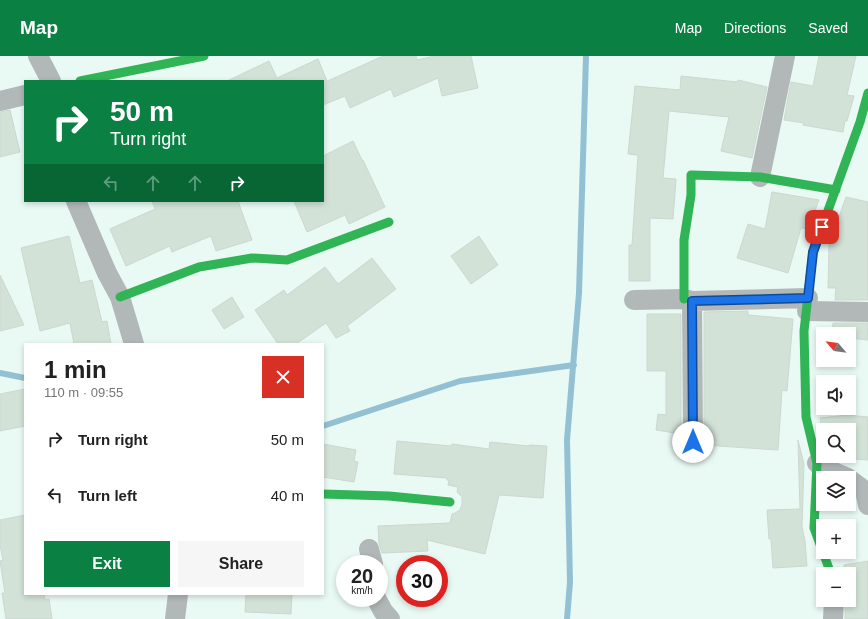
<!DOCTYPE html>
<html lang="en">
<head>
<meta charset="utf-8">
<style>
  body { margin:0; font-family:Arial,sans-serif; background:#f6f6f6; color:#222; height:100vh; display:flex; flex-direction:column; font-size:15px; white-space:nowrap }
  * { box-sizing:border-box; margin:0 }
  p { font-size:13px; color:#767676 }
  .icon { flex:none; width:22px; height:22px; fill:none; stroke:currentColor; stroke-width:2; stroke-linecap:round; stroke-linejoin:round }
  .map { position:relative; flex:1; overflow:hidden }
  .details { position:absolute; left:24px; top:287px; width:300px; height:252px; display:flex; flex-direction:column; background:#fff; border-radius:0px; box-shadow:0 2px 6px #0003 }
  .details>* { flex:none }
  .banner { position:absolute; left:24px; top:24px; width:300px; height:122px; border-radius:0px; box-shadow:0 2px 6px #0003; background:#0b8043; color:#fff; overflow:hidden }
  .needle { width:26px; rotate:298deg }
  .buttons { position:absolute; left:816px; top:271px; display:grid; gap:8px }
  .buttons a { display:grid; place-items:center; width:40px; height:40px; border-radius:0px; background:#fff; box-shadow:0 2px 6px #0003; font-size:20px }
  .speed { position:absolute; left:336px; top:499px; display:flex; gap:8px; font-size:20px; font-weight:700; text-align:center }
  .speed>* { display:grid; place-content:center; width:52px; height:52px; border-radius:50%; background:#fff; box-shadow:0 2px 6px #0003; line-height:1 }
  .speed small { font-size:10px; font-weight:400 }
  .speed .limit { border:6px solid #d22; background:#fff; color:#111 }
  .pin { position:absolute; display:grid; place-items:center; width:34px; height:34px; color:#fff; margin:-17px; border-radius:8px; box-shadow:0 2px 6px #0006 }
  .me { position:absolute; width:44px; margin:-22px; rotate:0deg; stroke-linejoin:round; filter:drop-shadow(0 0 3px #0008) }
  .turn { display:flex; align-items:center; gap:14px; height:84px; padding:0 20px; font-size:18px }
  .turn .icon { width:52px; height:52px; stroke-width:2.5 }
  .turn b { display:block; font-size:28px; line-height:34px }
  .lanes { display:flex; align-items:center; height:38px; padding:0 20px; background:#0003; justify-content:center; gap:20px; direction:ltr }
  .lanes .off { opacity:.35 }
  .round { display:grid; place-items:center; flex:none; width:42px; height:42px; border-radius:0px; background:#f6f6f6 }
  .summary { display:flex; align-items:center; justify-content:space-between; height:68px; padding:0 20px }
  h1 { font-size:24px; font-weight:800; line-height:30px }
  .primary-button { display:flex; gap:8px; margin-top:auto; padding:8px 20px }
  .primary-button a { flex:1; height:46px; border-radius:0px; background:#0b8043; color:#fff; font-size:16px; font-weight:800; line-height:46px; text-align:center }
  .primary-button a+a { background:#f6f6f6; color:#222 }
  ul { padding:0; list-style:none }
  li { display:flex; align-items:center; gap:12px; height:56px; padding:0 20px }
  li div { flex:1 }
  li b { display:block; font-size:15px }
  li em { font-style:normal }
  header { display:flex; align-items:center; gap:24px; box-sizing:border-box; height:56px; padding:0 20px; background:#0b8043; color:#fff }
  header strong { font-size:19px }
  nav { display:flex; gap:22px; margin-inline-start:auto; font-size:14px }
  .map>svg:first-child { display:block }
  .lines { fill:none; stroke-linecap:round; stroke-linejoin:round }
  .stream { stroke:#94c0d4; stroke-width:6 }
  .building { fill:#d2e2d7; stroke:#cdd7d2 }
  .street { stroke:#b1b8b7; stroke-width:20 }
  .fast { stroke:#30b455; stroke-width:9 }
  .route-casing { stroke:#114b97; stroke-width:10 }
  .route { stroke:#1a73e8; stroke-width:7 }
</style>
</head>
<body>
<header>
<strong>Map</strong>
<nav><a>Map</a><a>Directions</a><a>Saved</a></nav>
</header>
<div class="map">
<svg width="868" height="563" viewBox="0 0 868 563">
  <rect width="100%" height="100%" fill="#e9f9f4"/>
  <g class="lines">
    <path class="stream" d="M0,317L25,322
      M323,370L460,325L574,309
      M567,563L570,526L567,384L579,237L586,0"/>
  </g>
  <path class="building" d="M383,0H416L417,4L434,0H471L478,32L442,40L438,22L394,41L391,33L350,52L345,40L323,49V27Z
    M819,0H856L847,39L854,40L847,65H845L843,76L803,69L804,67L784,64L791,26L813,30Z
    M318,3L327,25H227L269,5L277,22Z
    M681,20L737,26L738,24L767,31L752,102L721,95L729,61L669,55L663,122L676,123V124L673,163L650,162V225H629V189H632L638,99L628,98L635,30L680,34Z
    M10,54L20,96L0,101V56Z
    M353,85L362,104H363L385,151L349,168L345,159L307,176L294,145H323V100Z
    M772,136L819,144L808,173L801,172L788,217L737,202L748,168L765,173Z
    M846,141L868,146V244H835L836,232H828L829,189Z
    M152,145H238L252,184L216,195L211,180L172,196L170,190L126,210L110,173L155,153Z
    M69,180L80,227L92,224L102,266L107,265L111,288H74L70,267L40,275L21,192Z
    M479,180L498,209L471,228L451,200Z
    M372,202L396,233L347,270L350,275L336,282L326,267L296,288H278L255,254L284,234L287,239L325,211L338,228Z
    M0,219L24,269L0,275Z
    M232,241L244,261L224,273L212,254Z
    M748,255V259L793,263L787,335L782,334L778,394L703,389L704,385V256Z
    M647,258H681V378L656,374L658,358L666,359V315H647Z
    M833,267H868V284L849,282V278H832Z
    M25,333V370L0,375V338Z
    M848,359L868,361V404L828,401V400H849V374H823V378L820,362Z
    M798,384L804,408L802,471L805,485L807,510L773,512L771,483H769L767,454L800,453Z
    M397,385L451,390L452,388L489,393L490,386L529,390V389L547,390L543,442L499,439L485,498L427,484L428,495L382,497L379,488L378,470L450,467L452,458L455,457L460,454L462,448V441L457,436L458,431L448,429L449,424H447V422L394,418Z
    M323,388L356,394L354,405L358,406L354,426L323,421Z
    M25,459V538H44L45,544L49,543L52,563H6L2,537H5L0,505L3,504L0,489V464Z
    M868,505V563H845V545H849V518H845L844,509Z
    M246,538H292L291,558L245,556Z"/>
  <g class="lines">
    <path class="street" d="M38,0L51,25
      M0,45L25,39
      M760,121L785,0
      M76,145L107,217L120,241L134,288
      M634,244L684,243L692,245L808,242
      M692,245L693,385
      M807,255L868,256
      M817,407L824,412L848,422
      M849,423L865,435L868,449
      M369,493L373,508
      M376,542L383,555L390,563
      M175,563L178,538
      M833,563L834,544"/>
    <path class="fast" d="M80,25L204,0
      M120,241L199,211L252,202L287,204L389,166
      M684,243V184L691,139V119L760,121L836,134
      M323,438L389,440L450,446
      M831,518L814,472L817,407L806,361L804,275L813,196L860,66L868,37"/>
  </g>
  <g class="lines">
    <defs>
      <path id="route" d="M693,386L692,245L808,242L813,196L822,171"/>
    </defs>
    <use href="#route" class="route-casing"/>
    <use href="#route" class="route"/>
  </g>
</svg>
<div class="buttons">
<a><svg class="needle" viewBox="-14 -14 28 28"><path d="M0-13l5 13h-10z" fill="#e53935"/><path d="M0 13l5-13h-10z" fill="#767676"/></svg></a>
<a><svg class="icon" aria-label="sound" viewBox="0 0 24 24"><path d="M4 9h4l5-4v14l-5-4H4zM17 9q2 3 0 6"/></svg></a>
<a><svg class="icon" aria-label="search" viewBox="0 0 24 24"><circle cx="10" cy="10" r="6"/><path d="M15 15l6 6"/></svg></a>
<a><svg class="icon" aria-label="layers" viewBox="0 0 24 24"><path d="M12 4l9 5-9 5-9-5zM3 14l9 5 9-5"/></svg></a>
<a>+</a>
<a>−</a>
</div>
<div class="speed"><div>20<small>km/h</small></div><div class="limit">30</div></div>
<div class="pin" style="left:822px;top:171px;background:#d93025"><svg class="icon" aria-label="arrive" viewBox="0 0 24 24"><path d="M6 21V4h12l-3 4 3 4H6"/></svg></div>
<svg class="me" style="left:693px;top:386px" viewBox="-20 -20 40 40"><circle r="19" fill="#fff"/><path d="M0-13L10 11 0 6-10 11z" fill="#1a73e8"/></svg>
<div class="banner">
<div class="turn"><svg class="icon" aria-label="right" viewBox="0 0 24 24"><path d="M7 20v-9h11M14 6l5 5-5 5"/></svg><div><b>50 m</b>Turn right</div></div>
<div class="lanes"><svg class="icon off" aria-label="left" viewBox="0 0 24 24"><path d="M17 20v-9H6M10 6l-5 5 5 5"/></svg><svg class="icon off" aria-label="ahead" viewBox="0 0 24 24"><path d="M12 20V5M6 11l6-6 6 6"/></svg><svg class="icon off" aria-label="ahead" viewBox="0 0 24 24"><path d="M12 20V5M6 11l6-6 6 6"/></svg><svg class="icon" aria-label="right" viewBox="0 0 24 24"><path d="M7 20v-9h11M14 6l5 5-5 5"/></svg></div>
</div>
<section class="details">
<div class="summary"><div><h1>1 min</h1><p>110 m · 09:55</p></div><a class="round" style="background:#d93025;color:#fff"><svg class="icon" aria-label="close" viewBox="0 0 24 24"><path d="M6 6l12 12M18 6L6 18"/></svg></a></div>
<ul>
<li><svg class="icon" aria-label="right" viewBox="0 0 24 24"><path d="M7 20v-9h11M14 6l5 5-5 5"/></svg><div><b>Turn right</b></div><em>50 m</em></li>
<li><svg class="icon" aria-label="left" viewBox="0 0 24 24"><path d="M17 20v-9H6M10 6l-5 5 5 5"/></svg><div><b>Turn left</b></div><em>40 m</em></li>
</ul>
<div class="primary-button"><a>Exit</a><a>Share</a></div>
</section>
</div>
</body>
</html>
